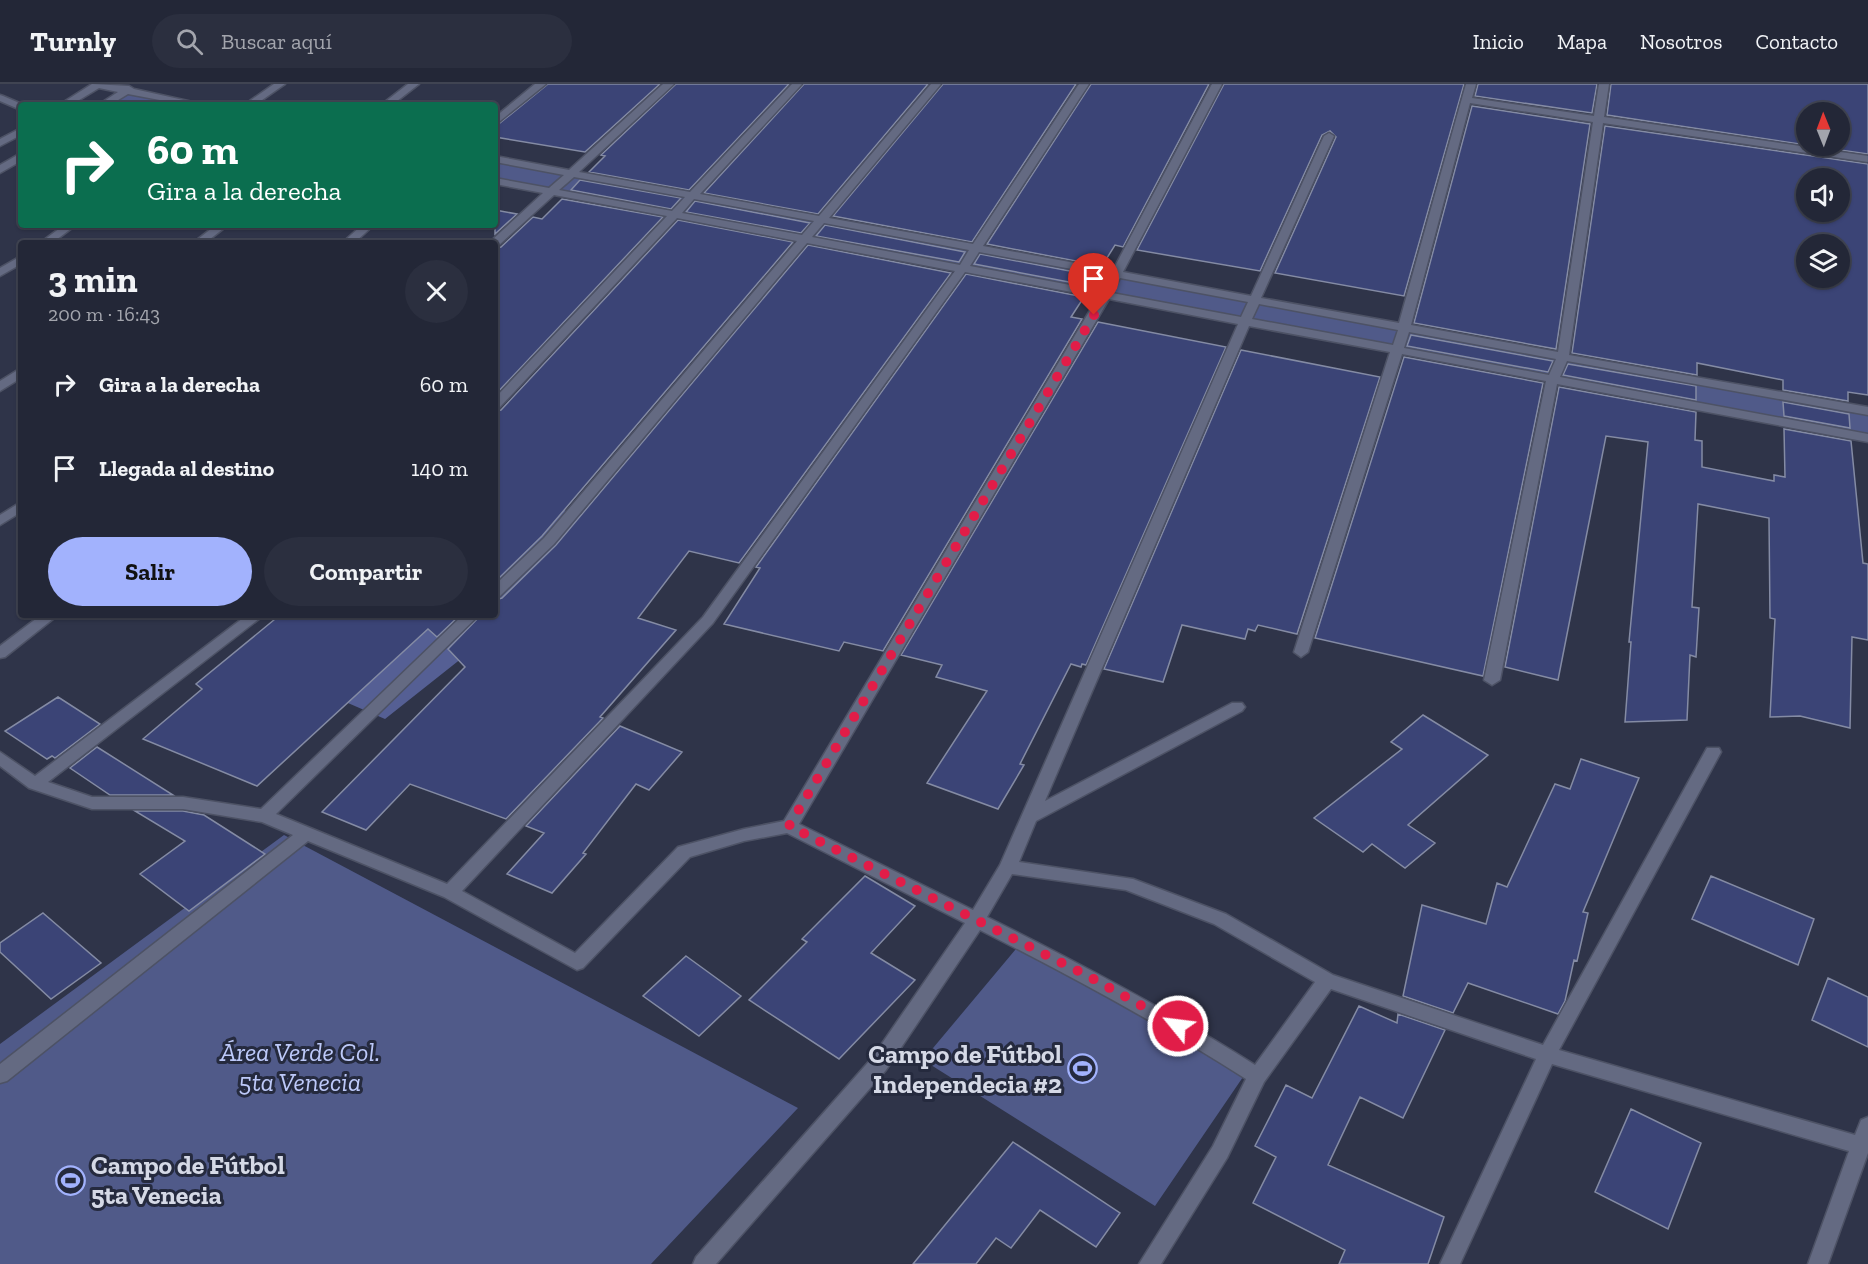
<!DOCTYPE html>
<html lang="es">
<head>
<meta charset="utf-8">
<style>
  body { margin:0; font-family:"Zilla Slab",serif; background:#2b2f3f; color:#f1f3f6; height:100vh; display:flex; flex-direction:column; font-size:22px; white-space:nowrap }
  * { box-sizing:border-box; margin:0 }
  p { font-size:20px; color:#a3a5ad }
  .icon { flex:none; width:33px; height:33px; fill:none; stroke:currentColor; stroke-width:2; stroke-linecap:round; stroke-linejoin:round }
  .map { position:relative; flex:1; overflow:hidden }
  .sheet { position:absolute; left:18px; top:156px; width:480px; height:378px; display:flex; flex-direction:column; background:#232737; border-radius:6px; box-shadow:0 2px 4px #0004,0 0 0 2px #404452 }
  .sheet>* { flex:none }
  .top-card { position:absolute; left:18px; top:18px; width:480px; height:126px; border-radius:6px; box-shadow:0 2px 4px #0004,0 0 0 2px #404452; background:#0b6e4f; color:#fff; overflow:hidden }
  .needle { width:39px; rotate:359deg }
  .fabs { position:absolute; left:1796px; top:18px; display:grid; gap:12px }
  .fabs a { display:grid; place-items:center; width:54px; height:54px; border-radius:50%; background:#232737; box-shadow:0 2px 4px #0004,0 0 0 2px #404452; font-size:30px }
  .pin { position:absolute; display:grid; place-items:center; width:51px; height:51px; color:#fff; margin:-62px -26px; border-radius:50% 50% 50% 0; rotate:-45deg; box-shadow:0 0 6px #0007 }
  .pin .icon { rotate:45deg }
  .me { position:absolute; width:66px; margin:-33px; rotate:299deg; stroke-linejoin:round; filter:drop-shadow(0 0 4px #0008) }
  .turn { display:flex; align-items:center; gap:21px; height:126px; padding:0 30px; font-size:27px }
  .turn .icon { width:78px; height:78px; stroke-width:2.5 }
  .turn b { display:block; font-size:42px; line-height:51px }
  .round { display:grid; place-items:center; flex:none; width:63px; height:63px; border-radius:32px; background:#2b2f3f }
  .summary { display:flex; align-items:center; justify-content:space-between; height:102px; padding:0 30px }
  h1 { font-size:36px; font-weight:800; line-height:45px }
  .cta { display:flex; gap:12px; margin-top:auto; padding:12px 30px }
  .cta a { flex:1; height:69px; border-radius:36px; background:#a2b2fd; color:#111; font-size:24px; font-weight:800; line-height:69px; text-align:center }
  .cta a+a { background:#2b2f3f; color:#f1f3f6 }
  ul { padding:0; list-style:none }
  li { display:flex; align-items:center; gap:18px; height:84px; padding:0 30px }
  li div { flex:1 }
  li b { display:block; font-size:22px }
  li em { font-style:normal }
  header { display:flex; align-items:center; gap:36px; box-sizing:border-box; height:84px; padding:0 30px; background:#232737; border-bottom:2px solid #404452 }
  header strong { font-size:28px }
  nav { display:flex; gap:33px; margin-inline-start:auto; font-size:21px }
  .search { width:420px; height:54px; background:#2b2f3f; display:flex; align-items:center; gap:15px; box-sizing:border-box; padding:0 21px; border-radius:33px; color:#a3a5ad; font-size:22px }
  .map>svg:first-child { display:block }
  .green { fill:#505a89 }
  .forest { fill:#555f94 }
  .building { fill:#3b4476; stroke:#848ba4; stroke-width:1.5; fill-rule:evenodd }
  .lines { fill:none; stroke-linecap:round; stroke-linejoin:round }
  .minor-casing { stroke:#4d5265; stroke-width:3 }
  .minor { fill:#646a82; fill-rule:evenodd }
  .route { stroke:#e11d48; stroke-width:10; stroke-dasharray:0 18 }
  .labels { text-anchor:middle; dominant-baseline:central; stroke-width:6; stroke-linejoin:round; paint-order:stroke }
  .near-park-label { font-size:26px; font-style:italic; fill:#bdc9f9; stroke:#252a3e }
  .near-poi-label { font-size:26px; font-weight:bold; fill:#d5d9e6; stroke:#252a3e; text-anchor:end }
</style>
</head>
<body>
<header>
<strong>Turnly</strong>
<div class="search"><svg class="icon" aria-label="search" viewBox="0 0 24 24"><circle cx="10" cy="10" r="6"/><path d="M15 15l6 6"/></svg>Buscar aquí</div>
<nav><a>Inicio</a><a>Mapa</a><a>Nosotros</a><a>Contacto</a></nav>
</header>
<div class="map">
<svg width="1868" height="1180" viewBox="0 0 1868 1180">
  <rect width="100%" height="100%" fill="#2f3449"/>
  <path class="green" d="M127,8L195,21H108Z
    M495,76L1868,330V352L495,95Z
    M284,751L798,1024L651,1180H0V960Z
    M1021,859L1243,993L1155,1122L923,976Z"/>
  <path class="forest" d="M495,409L599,435L520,528L385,635L334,613L441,531H495Z"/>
  <path class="building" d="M548,0H660L585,68L495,53V43Z
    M676,0H789L689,106L589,88L605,72L601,71Z
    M804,0H928L818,130L704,109Z
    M943,0H1076L972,158L833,132Z
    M1091,0H1209L1123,163L1115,161L1102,182L987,160Z
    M1224,0H1464L1404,212L1275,189L1336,53L1330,47L1322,51L1260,187L1137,166Z
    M1478,0H1597L1592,29L1475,12Z
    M1611,0H1868V70L1812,62H1839V28H1806V61L1607,31Z
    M1472,22L1590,40L1556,265L1414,239Z
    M1605,42L1868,80V311L1848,308V317L1783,306V296L1697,279V291L1572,269ZM1806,94H1839V128H1806ZM1806,160H1839V194H1806Z
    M580,96L681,114L671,125L571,106Z
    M562,115L663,133L495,311V164L501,163L533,133L542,135Z
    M695,117L810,139L801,149L686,128Z
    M495,126L517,130L495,150Z
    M678,136L793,158L542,452L495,498V327L501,326Z
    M825,141L965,168L959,178L816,152Z
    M808,161L951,189L739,479L689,467L638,534L676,546L600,633L603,634L506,735L410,700L366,746L322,728L465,583L448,565L481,531H495V516L502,514L556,461Z
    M980,170L1096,192L1090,202L974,180Z
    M966,190L1084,213L1071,233L1082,235L883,567L844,558L839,567L724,540L760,484L756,483Z
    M1098,238L1226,263L1086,581L1082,580L1081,583L1071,580L1020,680L1024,681L998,725L927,699L987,607L936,593L942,581L901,571Z
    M1411,251L1553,277L1548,288L1407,262Z
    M1241,266L1380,293L1297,550L1258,541L1255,547L1248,545L1245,555L1182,541L1163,598L1104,585Z
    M1404,273L1543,299L1483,592L1315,554Z
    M1568,280L1696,302V316L1563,291Z
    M1559,303L1696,328L1695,356L1702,357V383L1774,397V391L1785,393L1784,345L1851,357L1863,479L1868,480V556L1852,553L1850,644L1800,632L1770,633L1775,535L1770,534L1769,434L1698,420L1692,523L1699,524L1696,573L1690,571L1687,636L1625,638L1631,558H1629L1648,358L1606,352L1558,596L1505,583Z
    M1783,318L1849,330L1850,344L1784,332Z
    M280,531H460L437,553L428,545L257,702L143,655L202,605L196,600Z
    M58,613L100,640L55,674L52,672L47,675L5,647Z
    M1423,631L1488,671L1408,741L1435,759L1405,784L1372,760L1363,768L1314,734L1402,665L1391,658Z
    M620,642L682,668L649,706L636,700L583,769L586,770L552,809L507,790L544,749L526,742Z
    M97,663L173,711H110L70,684Z
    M1581,675L1639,694L1583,828L1588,829L1577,877L1574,876L1565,917L1558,930L1468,899L1453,929L1403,912L1422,821L1486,840L1497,799L1507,803L1555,700L1570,705Z
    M135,727H183L204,731L265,770L189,827L140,790L185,757Z
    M865,792L915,822L871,869L915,896L839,975L749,916L807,858L802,855Z
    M1711,792L1814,835L1798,881L1692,835Z
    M43,829L101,879L51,915L0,868V859Z
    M686,872L741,912L699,952L643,912Z
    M1828,894L1868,913V963L1812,936Z
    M1359,922L1397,939L1398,930L1445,946L1403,1034L1360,1013L1328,1081L1444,1133L1428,1180H1339L1345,1166L1253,1119L1276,1073L1255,1062L1286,1001L1312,1014Z
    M1631,1025L1701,1059L1668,1145L1595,1108Z
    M1013,1058L1120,1129L1096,1163L1040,1126L1011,1164L996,1154L976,1180H913Z"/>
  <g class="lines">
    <defs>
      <path id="minor" d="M92,0L129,2L134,5L206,21H186L128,10L110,21H98L118,8L99,4L71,21H59Z
        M274,0H285L255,21H244Z
        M408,0H419L392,21H381Z
        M535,0H546L495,41V33Z
        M663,0H674L579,88L690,108L792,0H802L700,110L819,132L931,0H941L829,134L973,160L1079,0H1089L983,162L1113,186L1212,0H1222L1123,188L1251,212L1324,52L1329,49L1334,52L1261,214L1399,239L1466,0H1476L1472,14L1594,32L1599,0H1609L1604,33L1868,72V78L1603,39L1569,271L1868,323V331L1567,277L1560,293L1868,350V358L1557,300L1500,596L1492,601L1484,596L1546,297L1402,270L1308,568L1301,573L1294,568L1390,268L1249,242L1045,717L1232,619H1242L1245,623L1242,627L1036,737L1019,778L1133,795L1226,830L1333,891L1543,961L1707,664H1719L1721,668L1559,966L1855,1051L1861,1036L1868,1033V1069L1828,1180H1808L1849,1067L1552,980L1460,1180H1440L1536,975L1331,905L1264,998L1227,1074L1161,1180H1139L1213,1062L1246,995C1160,940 1071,892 980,846L886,986L716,1180H693L696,1173L872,974L965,839L787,749L744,757L690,773L583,884L577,886L444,813L308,757L7,997L0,999V980L293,751L262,738L183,725H92L29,704L0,682V668L35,692L247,531H264L48,698L92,713H183L261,725L463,531H479L276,730L447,800L703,533L955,187L807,159L554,460L500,512L495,514V501L544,454L797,157L677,134L499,324L495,325V314L667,132L554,111L499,161L495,162V159H490L491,157L543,109L495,100V94L549,104L564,91L495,78V72L569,86ZM1470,19L1593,38L1558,268L1411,241ZM574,93L685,113L672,127L559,106ZM694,115L814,137L802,151L682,129ZM824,139L969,166L960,181L812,153ZM979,168L1110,192L1102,207L970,182ZM965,188L1098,213L784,737L744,745L678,763L575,869L462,807L713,539ZM1120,194L1248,218L1241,233L1112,209ZM1109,215L1238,240L1000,781L973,826L799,740ZM1259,220L1398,246L1393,261L1252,235ZM1409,248L1556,275L1549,291L1404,264ZM1012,790L1126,806L1214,840L1315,898L1255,981C1168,926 1079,879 987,833Z
        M0,11L3,12L24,21H21V26L0,17Z
        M21,44V51L0,62V55Z
        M21,69V77L0,89V81Z
        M64,141H76L52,159H40Z
        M216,141H228L205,159H193Z
        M362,141H374L354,159H342Z
        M21,172V180L0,192V184Z
        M21,284V294L0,307V297Z
        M21,418V428L0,441V431Z
        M41,531H58L5,573L0,574V562Z"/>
    </defs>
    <use href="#minor" class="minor-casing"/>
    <use href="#minor" class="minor"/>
  </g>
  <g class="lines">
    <path class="route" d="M1094,231L789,742L1088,892L1178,942"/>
  </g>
  <defs>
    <symbol id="stadium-ring" viewBox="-11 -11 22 22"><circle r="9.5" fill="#252a3e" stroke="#a2b2fd" stroke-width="1.5"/><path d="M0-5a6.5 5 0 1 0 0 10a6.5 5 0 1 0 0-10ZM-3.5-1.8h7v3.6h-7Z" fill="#a2b2fd"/></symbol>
  </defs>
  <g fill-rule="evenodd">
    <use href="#stadium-ring" x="1066" y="968" width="33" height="33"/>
    <use href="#stadium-ring" x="54" y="1080" width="33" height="33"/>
  </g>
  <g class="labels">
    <g class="near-park-label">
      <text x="300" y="968">Área Verde Col.<tspan x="300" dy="30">5ta Venecia</tspan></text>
    </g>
    <g class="near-poi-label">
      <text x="1062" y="970">Campo de Fútbol<tspan x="1062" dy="30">Independecia #2</tspan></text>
      <text x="91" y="1081" text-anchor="start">Campo de Fútbol<tspan x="91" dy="30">5ta Venecia</tspan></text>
    </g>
  </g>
</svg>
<div class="fabs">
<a><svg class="needle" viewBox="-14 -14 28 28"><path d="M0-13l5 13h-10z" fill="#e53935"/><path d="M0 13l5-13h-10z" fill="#a3a5ad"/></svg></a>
<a><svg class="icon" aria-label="sound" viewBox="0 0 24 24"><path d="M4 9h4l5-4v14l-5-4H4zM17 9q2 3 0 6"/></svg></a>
<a><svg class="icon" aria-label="layers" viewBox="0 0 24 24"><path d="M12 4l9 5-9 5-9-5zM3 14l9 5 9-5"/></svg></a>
</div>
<div class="pin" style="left:1094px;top:231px;background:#d93025"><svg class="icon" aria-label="arrive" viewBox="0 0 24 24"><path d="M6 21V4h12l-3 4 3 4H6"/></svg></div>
<svg class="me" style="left:1178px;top:942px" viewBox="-20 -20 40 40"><circle r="17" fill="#e11d48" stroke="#fff" stroke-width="3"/><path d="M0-11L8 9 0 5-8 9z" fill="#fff"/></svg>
<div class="top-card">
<div class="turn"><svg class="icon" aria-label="right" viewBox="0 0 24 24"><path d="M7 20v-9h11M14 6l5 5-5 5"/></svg><div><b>60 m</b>Gira a la derecha</div></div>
</div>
<section class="sheet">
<div class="summary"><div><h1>3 min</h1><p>200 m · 16:43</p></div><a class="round"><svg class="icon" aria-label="close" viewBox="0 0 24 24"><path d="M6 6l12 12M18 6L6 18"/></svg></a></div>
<ul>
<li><svg class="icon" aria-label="right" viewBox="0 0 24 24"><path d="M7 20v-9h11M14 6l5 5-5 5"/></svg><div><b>Gira a la derecha</b></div><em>60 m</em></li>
<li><svg class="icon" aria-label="arrive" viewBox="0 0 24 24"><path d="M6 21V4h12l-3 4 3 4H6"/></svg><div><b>Llegada al destino</b></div><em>140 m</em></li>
</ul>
<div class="cta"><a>Salir</a><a>Compartir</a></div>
</section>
</div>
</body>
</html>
